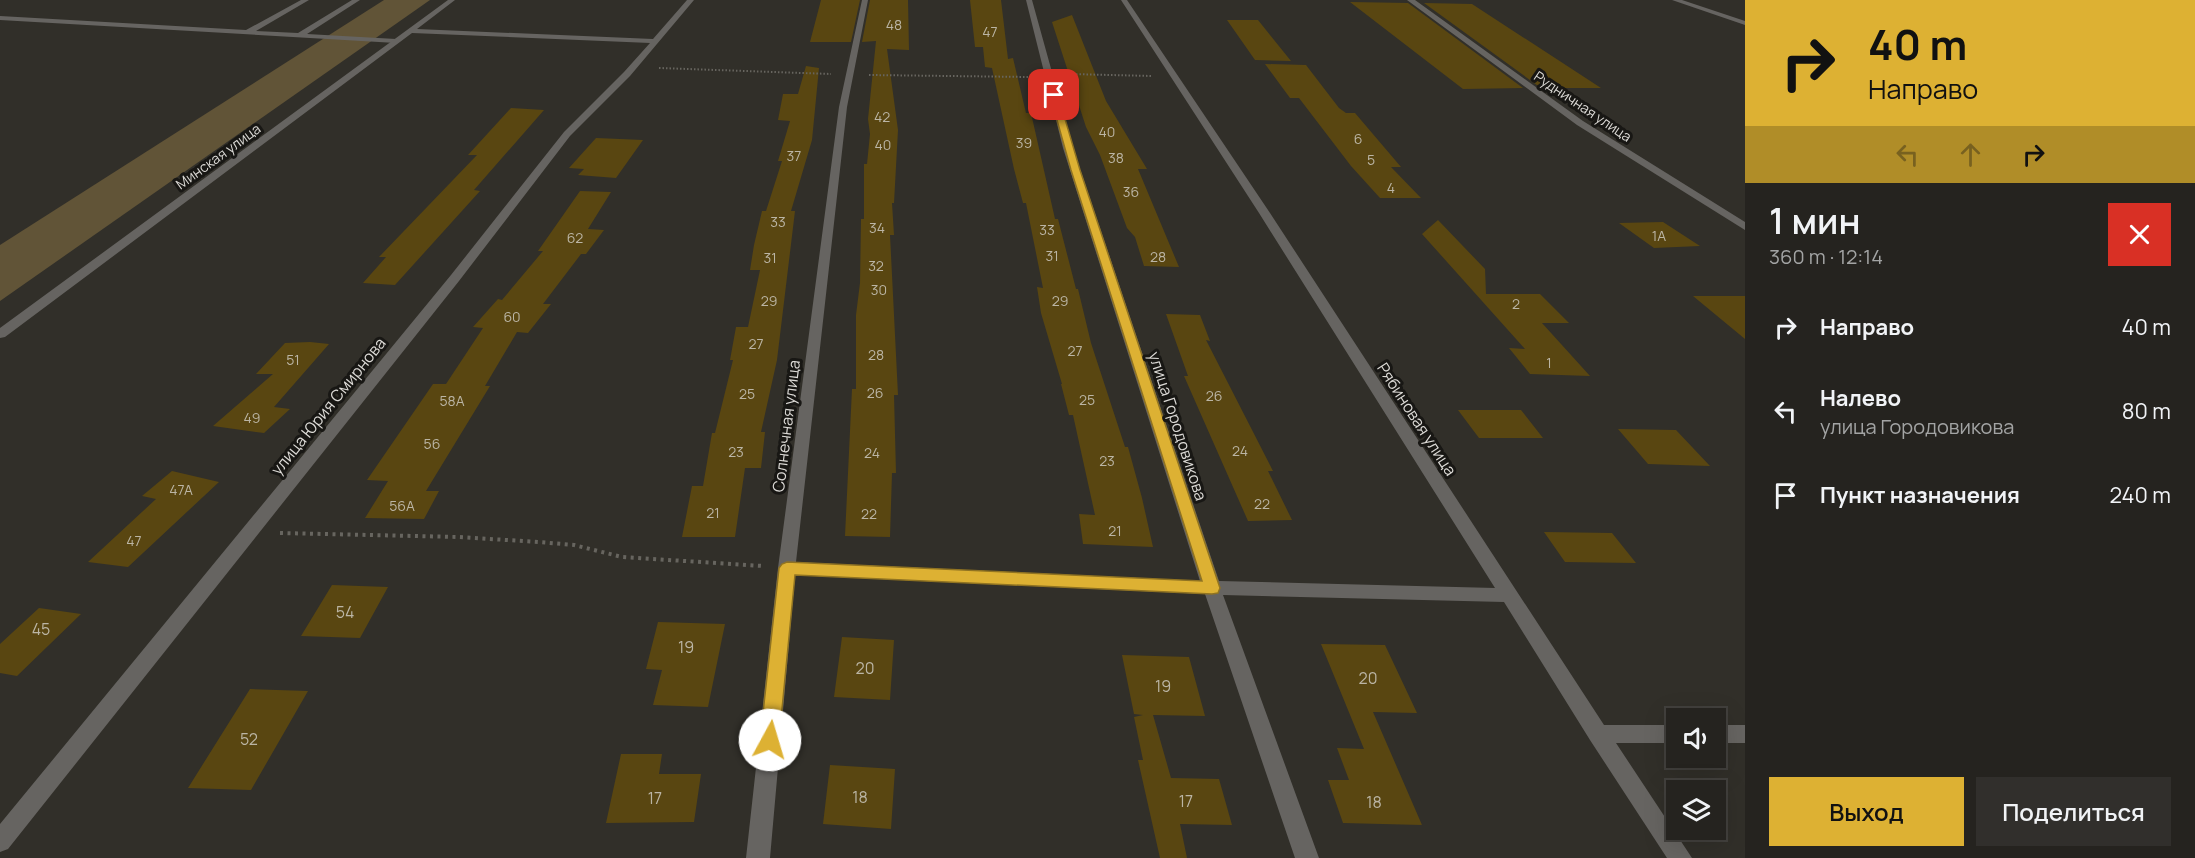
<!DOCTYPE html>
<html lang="ru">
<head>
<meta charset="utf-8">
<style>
  body { margin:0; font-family:Manrope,sans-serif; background:#312f2c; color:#f1f3f6; height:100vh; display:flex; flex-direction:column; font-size:22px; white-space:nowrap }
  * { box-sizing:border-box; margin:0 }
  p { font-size:20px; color:#a3a4a4 }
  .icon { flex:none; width:33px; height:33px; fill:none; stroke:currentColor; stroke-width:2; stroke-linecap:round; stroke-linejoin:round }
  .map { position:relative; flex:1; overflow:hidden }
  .sheet { display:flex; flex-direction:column; background:#25231f; width:450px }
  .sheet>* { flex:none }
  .guide { background:#ddb133; color:#111; overflow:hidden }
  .controls { position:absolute; left:1666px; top:708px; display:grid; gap:12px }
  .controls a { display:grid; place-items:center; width:60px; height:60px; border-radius:0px; background:#25231f; box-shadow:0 6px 24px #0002,0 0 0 2px #42403d; font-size:30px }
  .pin { position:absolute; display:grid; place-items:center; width:51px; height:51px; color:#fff; margin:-26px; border-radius:12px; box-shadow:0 3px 9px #0006 }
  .me { position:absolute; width:66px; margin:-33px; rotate:6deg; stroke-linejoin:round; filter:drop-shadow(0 0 4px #0008) }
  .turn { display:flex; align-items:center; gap:21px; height:126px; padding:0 24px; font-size:27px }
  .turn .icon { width:78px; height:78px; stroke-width:2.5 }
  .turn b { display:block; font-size:42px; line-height:51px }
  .lanes { display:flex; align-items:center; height:57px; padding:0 24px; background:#0003; justify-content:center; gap:30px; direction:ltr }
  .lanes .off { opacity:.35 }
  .round { display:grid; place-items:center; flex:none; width:63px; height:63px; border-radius:0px; background:#312f2c }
  .overview { display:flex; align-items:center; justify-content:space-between; height:102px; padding:0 24px }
  h1 { font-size:36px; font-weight:600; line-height:45px }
  .button { display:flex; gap:12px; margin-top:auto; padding:12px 24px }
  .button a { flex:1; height:69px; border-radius:0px; background:#ddb133; color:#111; font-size:24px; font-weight:600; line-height:69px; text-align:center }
  .button a+a { background:#312f2c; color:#f1f3f6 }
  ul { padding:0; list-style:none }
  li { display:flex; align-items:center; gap:18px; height:84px; padding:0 24px }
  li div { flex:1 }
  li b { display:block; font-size:22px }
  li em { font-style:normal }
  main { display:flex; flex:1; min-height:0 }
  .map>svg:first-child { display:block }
  .green { fill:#615437 }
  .building { fill:#594611 }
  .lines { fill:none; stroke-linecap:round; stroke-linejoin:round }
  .path-far1 { stroke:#67655f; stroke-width:2; stroke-dasharray:1.5 2; stroke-linecap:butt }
  .path { stroke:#67655f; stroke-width:4; stroke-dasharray:3 4.5; stroke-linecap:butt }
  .service { fill:#666461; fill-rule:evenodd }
  .minor { fill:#666461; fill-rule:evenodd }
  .route { fill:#ddb133; stroke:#907321; stroke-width:1.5 }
  .labels { text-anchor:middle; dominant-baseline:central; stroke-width:6; stroke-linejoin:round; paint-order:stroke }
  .number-label { font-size:14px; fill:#bbb5a5 }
  .far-street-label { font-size:14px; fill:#dcdad6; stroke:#181714 }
  .street-label { font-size:16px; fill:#dcdad6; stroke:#181714 }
  .near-number-label { font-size:16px; fill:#bbb5a5 }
</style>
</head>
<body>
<main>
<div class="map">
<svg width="1745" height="858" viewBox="0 0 1745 858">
  <rect width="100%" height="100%" fill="#312f29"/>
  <path class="green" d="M384,0H430L0,301V245Z"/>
  <path class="building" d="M821,0H860L851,42H810Z
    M870,0H908L909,50L887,49L898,130L894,203H892L894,235H890L898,395H894L896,473H892L890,537L845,536L852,389H856V315L860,283L861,219H864V164H867L870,134L868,119L876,41L862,42Z
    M970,0H1001L1008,59L1013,58L1026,113H1031L1055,219H1058L1076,289H1078L1091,343L1125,447H1128L1142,498L1153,547L1083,544L1079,514L1095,515L1073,415H1069L1061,384H1062L1041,313L1037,287L1043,288L1026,203H1023L1014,169L992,68L985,67L983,47H975Z
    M1350,2L1408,3L1523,88L1463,89Z
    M1424,3L1472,4L1601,88H1541Z
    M1072,15L1106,101L1147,169H1138L1179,267L1144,266L1135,237L1127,228L1100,155L1086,127L1052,22Z
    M1227,20H1258L1291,61L1255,60Z
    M1265,64L1306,65L1339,108L1346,113H1355L1401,167H1391L1421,198H1380L1351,166L1299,98H1290Z
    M806,66L819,68L812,140L791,211H795L777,360L761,432H765L761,468H745L735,537H682L692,486H703L712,433H715L733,360H730L736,327H748L760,270H750L754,245L762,211H766L782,161H778L790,121L778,120L783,94H798Z
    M511,108L544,110L474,190L480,191L395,285L363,283L386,257H379L477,155H468Z
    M596,138L643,140L616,178L578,175L584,169L569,168Z
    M580,191L611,192L588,229L604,230L586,254H581L543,304H551L528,333L517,332L485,386H490L426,491H439L424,519L365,518L388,481L367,480L433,384H446L483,328L473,327L498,299L502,300L543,251H538Z
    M1438,220L1485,269L1486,294H1540L1569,323H1542L1590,376L1530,374L1509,348L1525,349L1422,234Z
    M1663,222L1700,246L1654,248L1619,223Z
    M1693,296H1745V339Z
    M1166,314L1200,315L1210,341L1206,340L1273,471H1268L1292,520L1248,521L1184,376H1188Z
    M310,342L329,344L274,407L290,409L264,433L213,426L273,374H256L285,343Z
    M1458,410H1521L1543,438H1479Z
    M1618,429L1676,430L1710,466L1648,464Z
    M172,471L219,482L128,567L88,562L156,499L142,496Z
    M1544,532L1612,533L1636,563L1565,562Z
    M332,585L388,587L360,638L301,636Z
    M39,608L81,614L17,676L0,673V644Z
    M658,622L725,624L708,707L653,705L662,670L646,669Z
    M842,637L894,640L890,700L834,697Z
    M1321,644L1385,645L1417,713L1373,712L1422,825L1343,823L1328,780H1349L1337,748L1364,749Z
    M1122,655L1189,657L1205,716L1153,715L1171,778L1219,779L1232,825L1180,824L1187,858H1160L1138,760H1143L1134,717L1143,715L1134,714Z
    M250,689L308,691L251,790L188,788Z
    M621,754H662L659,774H701L694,822L606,823Z
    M830,765L895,769L891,829L823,824Z"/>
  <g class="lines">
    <path class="path-far1" d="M659,68L831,74
      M1069,74L1152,76
      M869,75L1029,77"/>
    <path class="path" d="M280,533L458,537L539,542L574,545L622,557L763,566"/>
    <path class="service" d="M301,0H309L256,31L298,33L352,0H360L307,34L396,39L400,41L396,43L0,20V16L246,30Z"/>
    <path class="minor" d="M448,0H455L417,29L653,39L687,0H694L630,76L570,136L459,281L8,849L0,852V824L451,275L564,132L624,72L650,43L412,33L5,337L0,338V328Z
      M862,0H868L847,107L796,562L1200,581L1063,148L1026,0H1032L1073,148L1219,581L1495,588L1259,213L1121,0H1127L1270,213L1604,725H1677V743H1616L1692,858H1667L1590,740L1504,602L1223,595L1319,858H1295L1205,594L795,575L770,858H746L778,568L839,107Z
      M1407,0H1415L1583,121L1745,222V230L1577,125Z
      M1672,0H1682L1745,21V25Z
      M1716,725H1745V743H1716Z"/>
  </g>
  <path class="route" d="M1054,92L1058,95L1080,170L1220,588L1218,593L1212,594L795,575L779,740L777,746L770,749L763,746L760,740L779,568L782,564L787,562L1202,581L1071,170L1050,95Z"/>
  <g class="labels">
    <g class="number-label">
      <text x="894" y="24">48</text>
      <text x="990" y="31">47</text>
      <text x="882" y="116">42</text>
      <text x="1107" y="131">40</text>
      <text x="1358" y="138">6</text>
      <text x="1024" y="142">39</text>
      <text x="883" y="144">40</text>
      <text x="794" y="155">37</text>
      <text x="1116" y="157">38</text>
      <text x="1371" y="159">5</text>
      <text x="1391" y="187">4</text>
      <text x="1131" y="191">36</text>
      <text x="778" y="221">33</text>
      <text x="877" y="227">34</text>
      <text x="1047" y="229">33</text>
      <text x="1659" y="235">1А</text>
      <text x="575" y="237">62</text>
      <text x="1052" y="255">31</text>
      <text x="1158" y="256">28</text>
      <text x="770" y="257">31</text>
      <text x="876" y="265">32</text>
      <text x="879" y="289">30</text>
      <text x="769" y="300">29</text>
      <text x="1060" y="300">29</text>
      <text x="1516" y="303">2</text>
      <text x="512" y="316">60</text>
      <text x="756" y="343">27</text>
      <text x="1075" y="350">27</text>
      <text x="876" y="354">28</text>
      <text x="293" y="359">51</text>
      <text x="1549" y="362">1</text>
      <text x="875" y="392">26</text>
      <text x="747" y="393">25</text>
      <text x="1214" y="395">26</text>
      <text x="1087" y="399">25</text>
      <text x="452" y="400">58А</text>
      <text x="252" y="417">49</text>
      <text x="432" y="443">56</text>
      <text x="1240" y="450">24</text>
      <text x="736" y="451">23</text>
      <text x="872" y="452">24</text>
      <text x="1107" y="460">23</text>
      <text x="181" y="489">47А</text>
      <text x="1262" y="503">22</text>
      <text x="402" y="505">56А</text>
      <text x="713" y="512">21</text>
      <text x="869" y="513">22</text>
      <text x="1115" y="530">21</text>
      <text x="134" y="540">47</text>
    </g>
    <g class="far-street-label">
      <text transform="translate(1583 106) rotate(34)">Рудничная улица</text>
      <text transform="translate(218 156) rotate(-36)">Минская улица</text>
    </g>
    <g class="street-label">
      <text transform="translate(328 406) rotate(-51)">улица Юрия Смирнова</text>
      <text transform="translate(1417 419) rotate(57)">Рябиновая улица</text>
      <text transform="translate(786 426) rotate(-83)">Солнечная улица</text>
      <text transform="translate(1178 426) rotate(72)">улица Городовикова</text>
    </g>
    <g class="near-number-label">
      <text x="345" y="612">54</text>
      <text x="41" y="629">45</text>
      <text x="686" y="647">19</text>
      <text x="865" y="668">20</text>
      <text x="1368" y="678">20</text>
      <text x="1163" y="686">19</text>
      <text x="249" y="739">52</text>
      <text x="860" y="797">18</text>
      <text x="655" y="798">17</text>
      <text x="1186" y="801">17</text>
      <text x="1374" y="802">18</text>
    </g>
  </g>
</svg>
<div class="controls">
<a><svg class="icon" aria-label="sound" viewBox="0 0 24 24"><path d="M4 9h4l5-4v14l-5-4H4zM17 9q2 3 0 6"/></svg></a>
<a><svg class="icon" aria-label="layers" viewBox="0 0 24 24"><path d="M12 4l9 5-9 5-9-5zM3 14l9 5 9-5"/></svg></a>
</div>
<div class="pin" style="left:1054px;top:95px;background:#d93025"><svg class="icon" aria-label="arrive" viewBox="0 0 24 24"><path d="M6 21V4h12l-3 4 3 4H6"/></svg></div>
<svg class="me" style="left:770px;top:740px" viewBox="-20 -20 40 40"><circle r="19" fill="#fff"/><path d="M0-13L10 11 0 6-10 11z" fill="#ddb133"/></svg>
</div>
<section class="sheet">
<div class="guide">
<div class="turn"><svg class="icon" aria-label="right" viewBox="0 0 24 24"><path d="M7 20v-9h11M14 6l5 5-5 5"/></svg><div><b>40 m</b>Направо</div></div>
<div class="lanes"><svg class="icon off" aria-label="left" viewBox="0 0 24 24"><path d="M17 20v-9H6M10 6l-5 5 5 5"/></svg><svg class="icon off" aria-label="ahead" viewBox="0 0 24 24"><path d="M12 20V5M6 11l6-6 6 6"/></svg><svg class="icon" aria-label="right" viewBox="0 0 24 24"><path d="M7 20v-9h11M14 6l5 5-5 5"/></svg></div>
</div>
<div class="overview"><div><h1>1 мин</h1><p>360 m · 12:14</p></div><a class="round" style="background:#d93025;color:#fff"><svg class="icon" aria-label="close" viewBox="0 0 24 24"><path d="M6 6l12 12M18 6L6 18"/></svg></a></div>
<ul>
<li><svg class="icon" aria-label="right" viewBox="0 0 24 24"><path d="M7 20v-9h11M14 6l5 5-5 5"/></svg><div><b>Направо</b></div><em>40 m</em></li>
<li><svg class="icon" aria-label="left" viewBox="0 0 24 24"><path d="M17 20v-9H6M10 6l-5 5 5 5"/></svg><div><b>Налево</b><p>улица Городовикова</p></div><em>80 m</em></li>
<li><svg class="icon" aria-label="arrive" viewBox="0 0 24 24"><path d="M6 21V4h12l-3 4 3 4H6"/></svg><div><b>Пункт назначения</b></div><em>240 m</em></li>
</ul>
<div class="button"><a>Выход</a><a>Поделиться</a></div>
</section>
</main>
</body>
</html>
